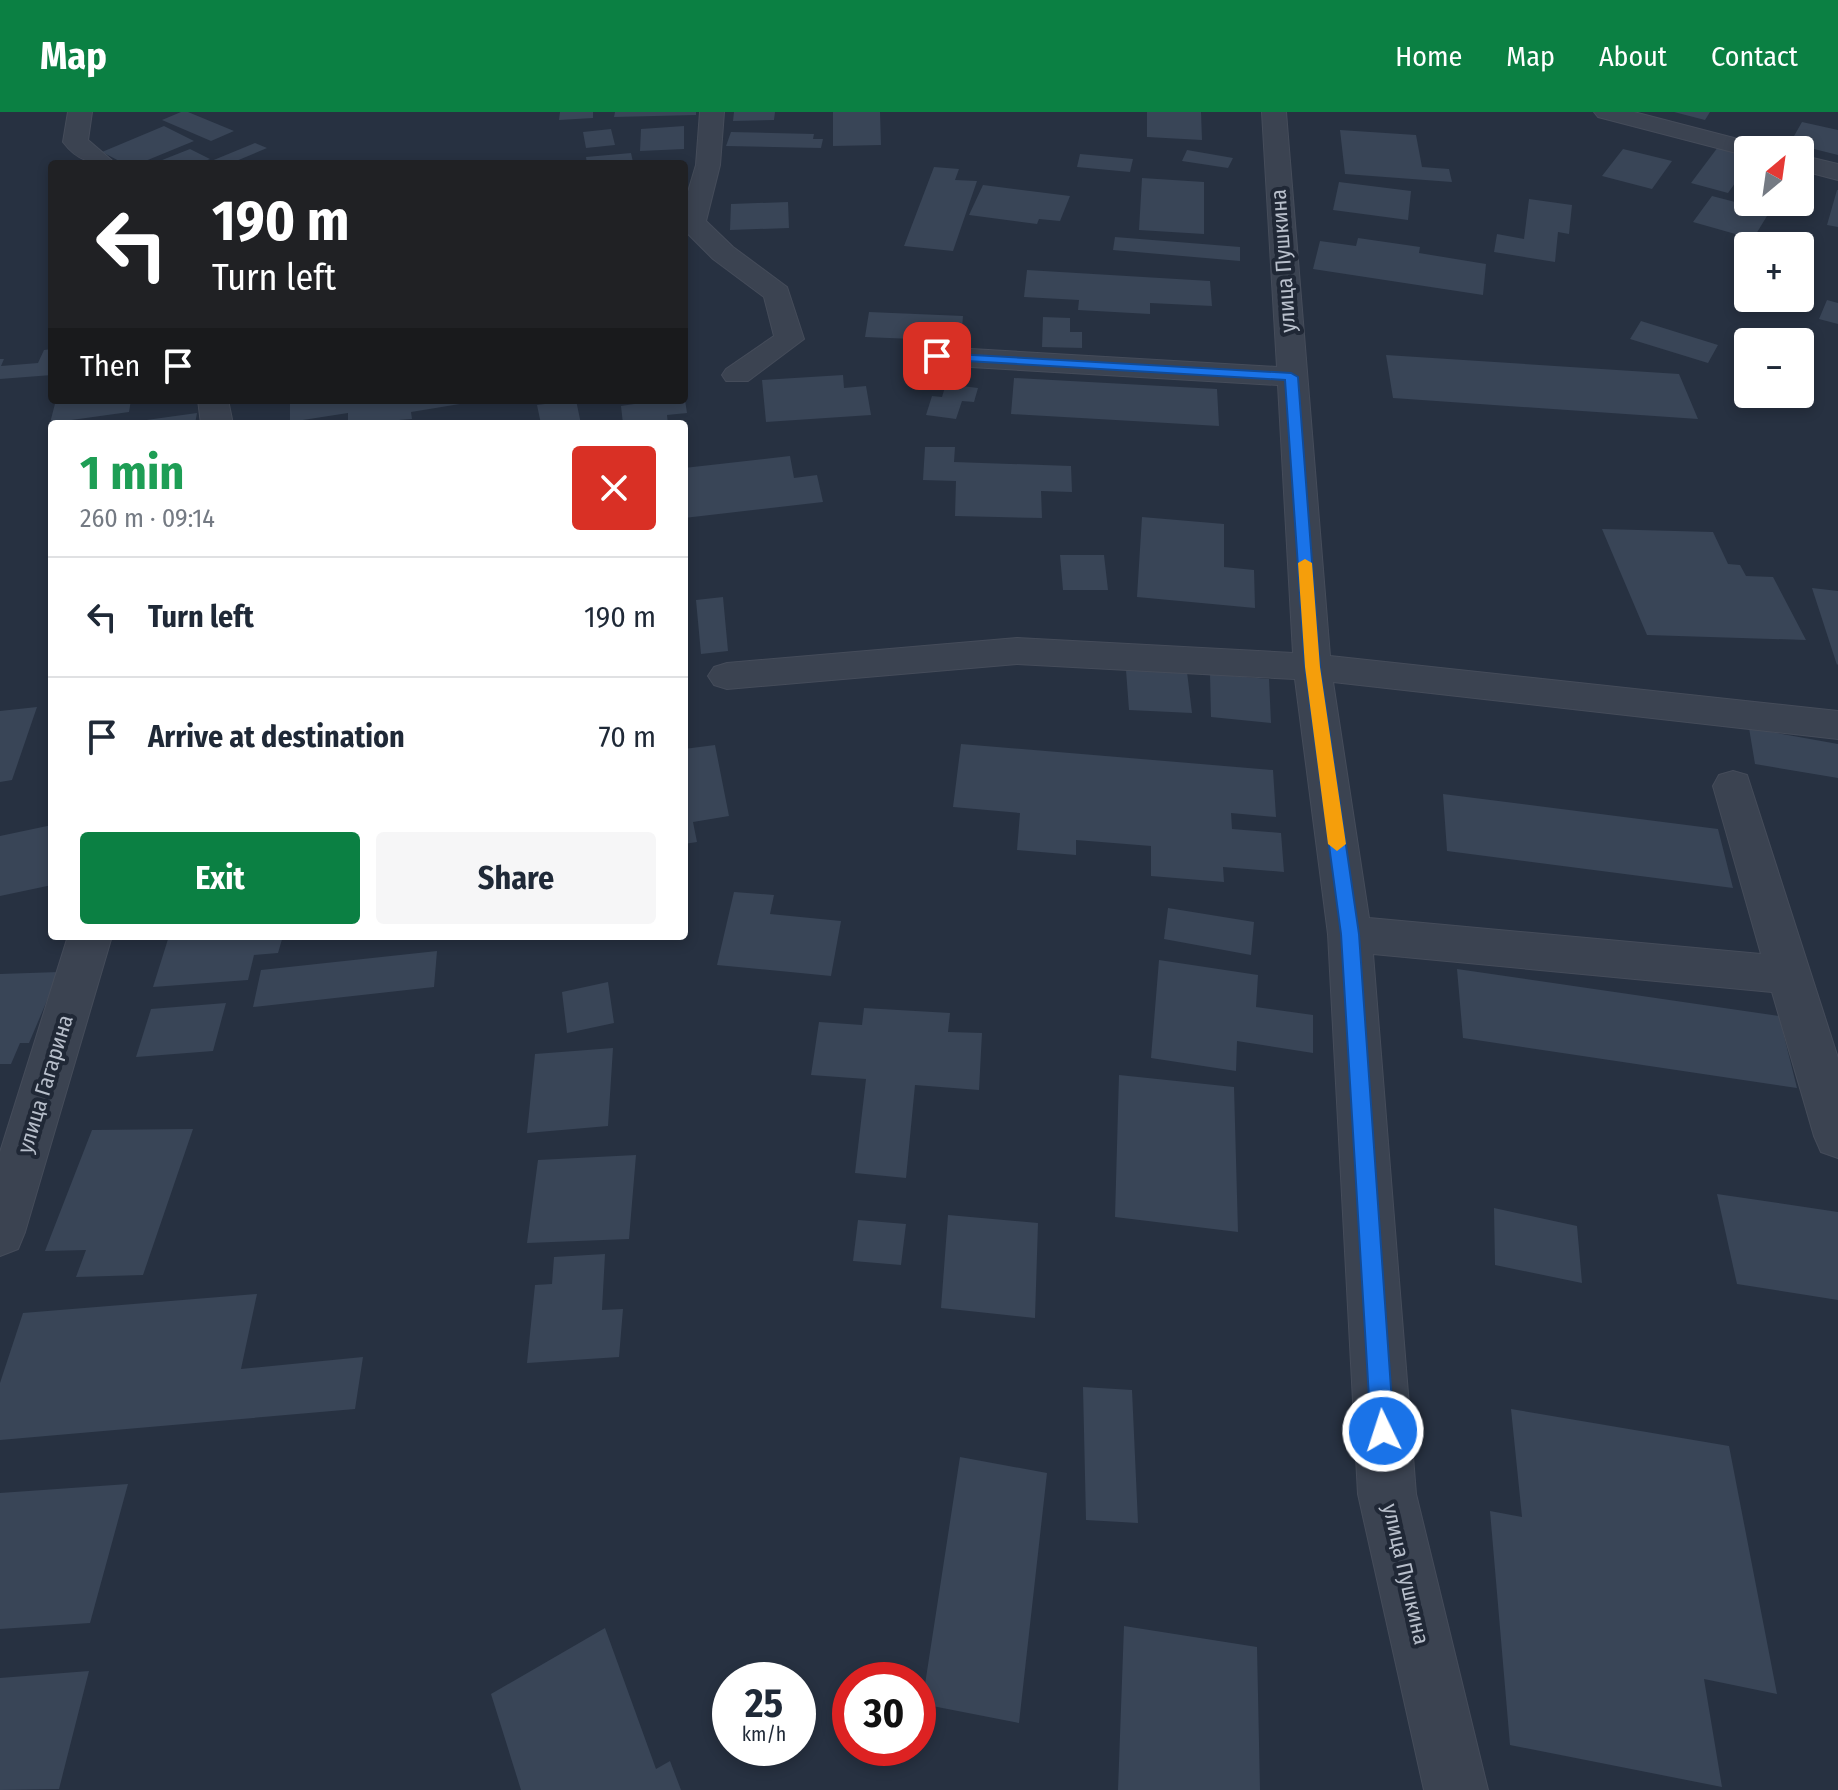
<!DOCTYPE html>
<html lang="en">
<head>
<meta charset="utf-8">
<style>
  body { margin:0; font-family:"Fira Sans Condensed",sans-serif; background:#f6f6f7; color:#1f2937; height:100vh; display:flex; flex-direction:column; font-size:30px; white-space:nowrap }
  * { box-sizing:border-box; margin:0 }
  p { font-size:26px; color:#747a83 }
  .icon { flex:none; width:44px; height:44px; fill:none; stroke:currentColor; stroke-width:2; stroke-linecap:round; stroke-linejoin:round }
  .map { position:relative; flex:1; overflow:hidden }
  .drawer { position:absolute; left:48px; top:308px; width:640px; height:520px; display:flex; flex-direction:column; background:#fff; border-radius:8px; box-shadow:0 4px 12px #0003 }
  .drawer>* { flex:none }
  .guide { position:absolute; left:48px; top:48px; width:640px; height:244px; border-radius:8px; box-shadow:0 4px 12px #0003; background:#202124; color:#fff; overflow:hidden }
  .needle { width:52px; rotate:29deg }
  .fabs { position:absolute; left:1734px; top:24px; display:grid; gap:16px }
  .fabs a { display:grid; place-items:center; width:80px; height:80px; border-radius:8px; background:#fff; box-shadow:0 4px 12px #0003; font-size:40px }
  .speed { position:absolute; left:712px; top:1550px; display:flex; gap:16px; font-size:40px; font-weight:700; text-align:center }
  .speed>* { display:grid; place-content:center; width:104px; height:104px; border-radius:50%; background:#fff; box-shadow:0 4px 12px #0003; line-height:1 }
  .speed small { font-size:20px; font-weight:400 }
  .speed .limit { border:12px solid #d22; background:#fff; color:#111 }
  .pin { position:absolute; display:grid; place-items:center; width:68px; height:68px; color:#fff; margin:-34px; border-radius:16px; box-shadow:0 4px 12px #0006 }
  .me { position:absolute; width:88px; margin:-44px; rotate:356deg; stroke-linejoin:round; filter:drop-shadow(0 0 6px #0008) }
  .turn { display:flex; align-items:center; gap:28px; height:168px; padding:0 32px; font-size:36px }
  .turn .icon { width:104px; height:104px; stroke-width:2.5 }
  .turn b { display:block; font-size:56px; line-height:68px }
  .then { display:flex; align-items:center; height:76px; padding:0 32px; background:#0003; gap:16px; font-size:30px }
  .round { display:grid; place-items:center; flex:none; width:84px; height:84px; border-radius:8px; background:#f6f6f7 }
  .overview { display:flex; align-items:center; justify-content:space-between; height:136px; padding:0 32px }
  h1 { font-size:48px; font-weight:700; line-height:60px; color:#1e9e55 }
  .primary-button { display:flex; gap:16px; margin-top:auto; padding:16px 32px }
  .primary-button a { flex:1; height:92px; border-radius:8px; background:#0b8043; color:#fff; font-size:32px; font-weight:700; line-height:92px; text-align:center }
  .primary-button a+a { background:#f6f6f7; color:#1f2937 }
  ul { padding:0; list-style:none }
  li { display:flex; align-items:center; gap:24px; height:120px; padding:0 32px; border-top:2px solid #e0e1e3 }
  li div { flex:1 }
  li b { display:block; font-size:30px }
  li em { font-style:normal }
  header { display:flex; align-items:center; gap:48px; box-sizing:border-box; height:112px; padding:0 40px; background:#0b8043; color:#fff }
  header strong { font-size:38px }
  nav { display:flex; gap:44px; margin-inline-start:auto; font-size:28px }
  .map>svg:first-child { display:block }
  .building { fill:#394557 }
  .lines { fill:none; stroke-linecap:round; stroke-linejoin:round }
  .minor-casing { stroke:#454c5a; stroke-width:2 }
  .minor { fill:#3b4351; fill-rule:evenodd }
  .route { fill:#1a73e8; stroke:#114b97; stroke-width:2 }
  .slow { fill:#f59e0b }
  .labels { text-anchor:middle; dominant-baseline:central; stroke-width:8; stroke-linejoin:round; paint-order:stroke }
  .street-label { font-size:22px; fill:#b8bfcb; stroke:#202836 }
</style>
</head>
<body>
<header>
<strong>Map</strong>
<nav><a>Home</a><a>Map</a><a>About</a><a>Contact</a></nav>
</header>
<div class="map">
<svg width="1838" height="1678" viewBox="0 0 1838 1678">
  <rect width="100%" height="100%" fill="#273141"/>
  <path class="building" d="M181,0H188L234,19L211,29L162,8Z
    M560,0H593V6L559,8Z
    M615,0H696V3L614,5Z
    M734,0H775L774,8L733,9Z
    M833,0H880L881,33L833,34Z
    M1147,0H1201L1202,28L1147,25Z
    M1674,0H1710L1705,8Z
    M1802,10L1838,18V43L1790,31Z
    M164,14L194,29L138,52H125L102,40Z
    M684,14V37L640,39L641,17Z
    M611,17L615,33L586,36L583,20Z
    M1340,18L1416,23L1422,55L1449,57L1452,70L1345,62Z
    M731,20L814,22L813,27H823L821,36L726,34Z
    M255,31L267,36L229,52H204Z
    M1718,35L1748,43V53L1728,81L1691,71Z
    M190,37L210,47L198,52H152Z
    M1623,37L1672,49L1652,77L1602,64Z
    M1187,38L1233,46L1228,56L1182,49Z
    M631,41L633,50L587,52L586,45Z
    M1080,42L1133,47L1130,60L1077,55Z
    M934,55L959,57L955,68L977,69L953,139L904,134Z
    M1142,66L1204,70V122L1139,118Z
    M1339,70L1411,79L1408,108L1333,98Z
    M983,73L1070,84L1060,109L1039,107L1037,112L969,103Z
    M1837,78H1838V115L1827,113Z
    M1712,84L1770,99L1753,127L1693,110Z
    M1529,87L1572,93L1569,122L1558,120L1555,150L1494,140L1497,122L1524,127Z
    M788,90L789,116L730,118L731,92Z
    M1115,125L1240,135V149L1113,138Z
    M1358,126L1420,135L1419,141L1486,152L1483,183L1313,157L1320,129L1356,134Z
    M1027,158L1210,169L1212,194L1150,191V202L1078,198L1079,188L1024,185Z
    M1827,188L1838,191V212L1819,207Z
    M869,200L963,204L961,229L865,225Z
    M1043,205L1070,206V220H1082V236L1042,235Z
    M1641,209L1718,233L1708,251L1630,227Z
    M52,237V263L0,267V247H4L1,254L38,251L44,238Z
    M1386,243L1679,262L1698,307L1393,286Z
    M843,263L844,276L866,274L871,303L766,310L762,268Z
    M1014,266L1217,277L1219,314L1011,302Z
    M946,272L978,276L974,290L962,289L956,307L926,303L932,284L942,285Z
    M56,288H131L129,300L50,311Z
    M290,288H466V291L411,300L412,307L348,312V301L290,310Z
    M576,288L581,312H541L537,293Z
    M641,288H685L687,301L667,303L668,312H623L621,294L641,291Z
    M197,301L195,312H132V310Z
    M925,335H955L954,350L1071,354L1072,380L1041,379L1042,406L955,404L956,369L923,368Z
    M790,344L794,366L817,363L823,390L684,406V356Z
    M1142,405L1224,412V455L1254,458L1255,496L1137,485Z
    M1602,417L1713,420L1728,452L1740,453L1746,464L1773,465L1806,528L1647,523Z
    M1060,443H1104L1108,478H1063Z
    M1812,476L1838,479V552L1837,553Z
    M723,485L728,539L701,542L696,488Z
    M1126,558L1187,560L1192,601L1129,598Z
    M1210,562L1269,567L1271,611L1211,605Z
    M37,595L12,668L0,670V599Z
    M1749,616L1838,632V666L1755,652Z
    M961,632L1273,658L1276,705L1231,701L1232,717L1281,721L1284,760L1223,755L1224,770L1151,764V734L1076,728V743L1017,738L1020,701L953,695Z
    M715,633L729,704L693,710L697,730L684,732V695H688L684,637Z
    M1443,682L1718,717L1733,776L1447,739Z
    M52,713V773L0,784V724Z
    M734,780L774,783L770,802L841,809L831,864L717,853Z
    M1168,796L1254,810L1251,843L1164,827Z
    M169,824H283L278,841L254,843L248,868L153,875Z
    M437,839L434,875L253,895L261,858Z
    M1159,848L1258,863L1256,895L1313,903V941L1237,929L1236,959L1151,946Z
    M1457,857L1779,904L1797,976L1463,926Z
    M59,860L29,931H20L11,952H0V862Z
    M608,870L614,911L567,921L562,880Z
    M226,891L213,939L136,945L151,897Z
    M864,896L950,901L948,920L982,921L979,978L915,973L906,1066L855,1061L866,967L811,963L819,910L862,913Z
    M613,936L608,1014L527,1021L535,942Z
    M1119,963L1234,975L1238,1120L1115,1105Z
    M193,1017L143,1163L76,1165L86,1138L45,1139L92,1018Z
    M636,1043L629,1127L527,1131L538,1048Z
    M1717,1082L1838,1100V1188L1737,1172Z
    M1494,1096L1577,1114L1582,1171L1495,1153Z
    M948,1103L1038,1111L1035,1206L941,1196Z
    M858,1108L906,1112L901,1153L853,1149Z
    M605,1142L602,1198L623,1197L619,1245L527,1251L535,1173L552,1172L554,1145Z
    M257,1182L241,1257L363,1245L355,1297L0,1328V1271L23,1201Z
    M1083,1275L1132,1278L1138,1411L1086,1408Z
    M1511,1297L1729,1334L1777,1582L1704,1567L1722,1675L1510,1633L1490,1399L1522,1405Z
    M960,1345L1047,1361L1019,1611L922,1592Z
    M128,1372L90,1511L0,1517V1381Z
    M1124,1514L1257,1535L1260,1678H1118Z
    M605,1516L656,1657L670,1649L681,1678H521L491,1582Z
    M89,1559L59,1677L0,1678V1566Z"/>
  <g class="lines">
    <defs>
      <path id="minor" d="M68,0H92L88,28L116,52C93,52 78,50 63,30Z
        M700,0H724L720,53L706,109L733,135L787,175L804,227L748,269H726L722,263L726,257L774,224L764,185L713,147L684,118V93L696,53Z
        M1262,0H1286L1330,544L1838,599V627L1333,570L1369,806L1761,842L1713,674L1719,663L1733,659L1747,663L1838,946V1046L1821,1040L1814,1024L1772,880L1373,842L1416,1382L1488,1678H1424L1358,1382L1328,822L1295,567L1017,552L727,577L714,573L708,564L714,555L727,551L1017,526L1293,541L1278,273L937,253L927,250L922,244L927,238L937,235L1277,255Z
        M1594,0H1634L1761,33L1764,38H1748V44L1598,5Z
        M1800,43L1838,52V68L1800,58Z
        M198,288H228L233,312H201Z
        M68,824H112L25,1120L18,1137L0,1144V1040Z"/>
    </defs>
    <use href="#minor" class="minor-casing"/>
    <use href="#minor" class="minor"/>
  </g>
  <path class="route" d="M937,241L1291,261L1298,265L1320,555L1359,822L1394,1319L1391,1328L1383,1331L1375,1328L1371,1319L1341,822L1305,555L1285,268L933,247V242Z"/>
  <path class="slow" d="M1305,447L1312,451L1320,555L1346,732L1337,739L1328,732L1305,555L1298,451Z"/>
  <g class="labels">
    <g class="street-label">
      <text transform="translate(1283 149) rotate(-94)">улица Пушкина</text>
      <text transform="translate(45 972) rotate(-73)">улица Гагарина</text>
      <text transform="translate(1406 1462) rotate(77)">улица Пушкина</text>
    </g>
  </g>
</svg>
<div class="fabs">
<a><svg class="needle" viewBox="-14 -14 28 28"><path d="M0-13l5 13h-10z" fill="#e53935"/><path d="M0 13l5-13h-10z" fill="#747a83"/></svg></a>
<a>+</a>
<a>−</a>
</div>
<div class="speed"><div>25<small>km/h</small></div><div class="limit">30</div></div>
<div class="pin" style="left:937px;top:244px;background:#d93025"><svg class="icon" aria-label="arrive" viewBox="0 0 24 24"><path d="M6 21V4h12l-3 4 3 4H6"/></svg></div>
<svg class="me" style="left:1383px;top:1319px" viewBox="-20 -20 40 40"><circle r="17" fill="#1a73e8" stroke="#fff" stroke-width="3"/><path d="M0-11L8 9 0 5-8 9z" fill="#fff"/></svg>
<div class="guide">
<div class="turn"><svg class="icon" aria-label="left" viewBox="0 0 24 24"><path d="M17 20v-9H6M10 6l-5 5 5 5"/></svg><div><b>190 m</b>Turn left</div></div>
<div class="then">Then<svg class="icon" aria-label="arrive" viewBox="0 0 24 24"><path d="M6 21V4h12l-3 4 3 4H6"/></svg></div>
</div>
<section class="drawer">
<div class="overview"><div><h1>1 min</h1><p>260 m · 09:14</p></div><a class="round" style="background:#d93025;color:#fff"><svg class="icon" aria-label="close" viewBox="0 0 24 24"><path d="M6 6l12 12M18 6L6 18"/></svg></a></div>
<ul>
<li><svg class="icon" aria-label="left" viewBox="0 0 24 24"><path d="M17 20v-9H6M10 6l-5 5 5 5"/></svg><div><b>Turn left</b></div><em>190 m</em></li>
<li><svg class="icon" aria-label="arrive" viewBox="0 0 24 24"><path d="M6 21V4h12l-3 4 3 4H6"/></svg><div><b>Arrive at destination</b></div><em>70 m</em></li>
</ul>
<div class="primary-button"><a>Exit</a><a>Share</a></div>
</section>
</div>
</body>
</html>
